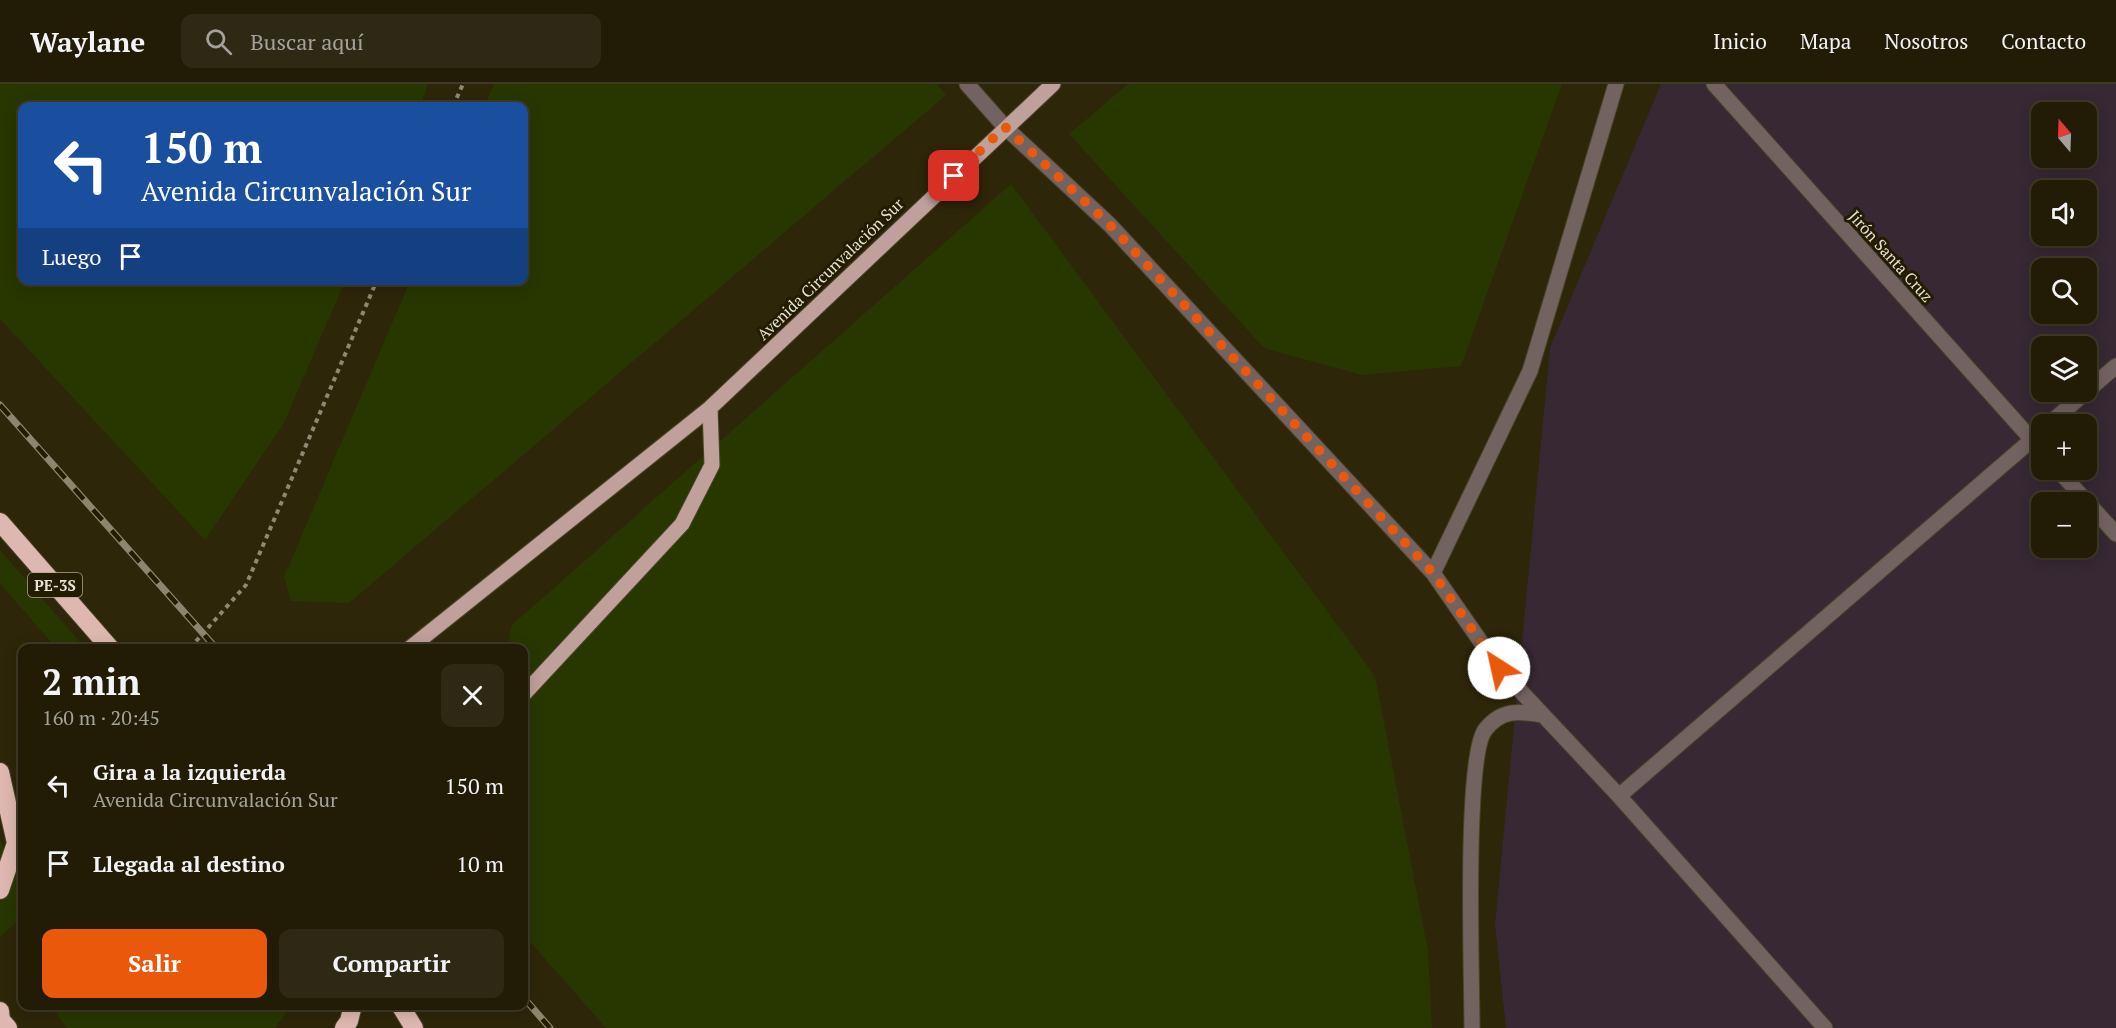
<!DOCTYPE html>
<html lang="es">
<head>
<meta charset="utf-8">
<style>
  body { margin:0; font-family:"PT Serif",serif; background:#2e2915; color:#f1f3f6; height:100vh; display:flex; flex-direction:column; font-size:22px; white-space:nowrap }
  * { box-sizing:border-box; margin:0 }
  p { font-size:20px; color:#a2a19b }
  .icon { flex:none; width:33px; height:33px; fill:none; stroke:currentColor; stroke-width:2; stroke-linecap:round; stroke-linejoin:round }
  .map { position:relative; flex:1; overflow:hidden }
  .drawer { position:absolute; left:18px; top:560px; width:510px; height:366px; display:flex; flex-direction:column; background:#221c07; border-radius:12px; box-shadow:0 3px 15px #0003,0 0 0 2px #3f3a28 }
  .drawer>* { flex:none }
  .guide { position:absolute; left:18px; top:18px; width:510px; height:183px; border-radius:12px; box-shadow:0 3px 15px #0003,0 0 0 2px #3f3a28; background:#1a4fa0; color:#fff; overflow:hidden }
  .needle { width:39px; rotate:341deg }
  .buttons { position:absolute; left:2031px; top:18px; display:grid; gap:12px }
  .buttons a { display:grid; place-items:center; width:66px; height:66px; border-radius:12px; background:#221c07; box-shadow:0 3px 15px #0003,0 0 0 2px #3f3a28; font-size:30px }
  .pin { position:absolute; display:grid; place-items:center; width:51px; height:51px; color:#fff; margin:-26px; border-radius:12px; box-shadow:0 3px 9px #0006 }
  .me { position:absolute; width:66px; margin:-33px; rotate:325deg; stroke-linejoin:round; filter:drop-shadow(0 0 4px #0008) }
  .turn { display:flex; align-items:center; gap:21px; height:126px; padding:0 24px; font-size:27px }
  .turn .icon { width:78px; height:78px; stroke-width:2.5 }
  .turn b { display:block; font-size:42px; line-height:51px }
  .then { display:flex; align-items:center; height:57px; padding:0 24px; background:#0003; gap:12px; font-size:22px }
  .round { display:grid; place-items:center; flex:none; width:63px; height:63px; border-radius:12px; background:#2e2915 }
  .summary { display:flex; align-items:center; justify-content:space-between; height:102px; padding:0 24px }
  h1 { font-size:36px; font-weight:700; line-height:45px }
  .button { display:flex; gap:12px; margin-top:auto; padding:12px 24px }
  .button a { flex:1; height:69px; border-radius:12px; background:#ea580c; color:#fff; font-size:24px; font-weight:700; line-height:69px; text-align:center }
  .button a+a { background:#2e2915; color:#f1f3f6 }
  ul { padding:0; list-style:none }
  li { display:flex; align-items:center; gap:18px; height:78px; padding:0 24px }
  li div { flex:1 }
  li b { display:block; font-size:22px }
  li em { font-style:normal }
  header { display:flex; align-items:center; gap:36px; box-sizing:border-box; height:84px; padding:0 30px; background:#221c07; border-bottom:2px solid #3f3a28 }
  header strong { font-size:28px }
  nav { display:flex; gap:33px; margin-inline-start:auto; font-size:21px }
  .search { width:420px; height:54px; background:#2e2915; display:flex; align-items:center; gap:15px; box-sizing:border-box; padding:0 21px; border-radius:12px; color:#a2a19b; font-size:22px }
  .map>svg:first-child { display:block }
  .industrial { fill:#372834; fill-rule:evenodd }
  .green { fill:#283700 }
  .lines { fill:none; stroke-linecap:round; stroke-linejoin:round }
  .minor-casing { stroke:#4c4429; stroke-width:17 }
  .major-casing { stroke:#4c4429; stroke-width:17 }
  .highway-casing { stroke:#4c4429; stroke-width:20 }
  .path { stroke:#8f8973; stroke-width:4; stroke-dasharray:4.5 4.5; stroke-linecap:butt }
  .minor { stroke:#736360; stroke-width:15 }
  .major { stroke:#bfa09a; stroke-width:15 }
  .highway { stroke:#deb8b0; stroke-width:18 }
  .rail-casing { stroke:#8c866f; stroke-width:7 }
  .rail { stroke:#241c01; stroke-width:4.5; stroke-dasharray:14; stroke-linecap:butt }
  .route { stroke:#ea580c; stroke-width:10; stroke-dasharray:0 18 }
  .labels { text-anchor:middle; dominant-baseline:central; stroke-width:6; stroke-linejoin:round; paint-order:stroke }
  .shield { fill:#241c01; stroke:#aca793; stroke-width:1.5 }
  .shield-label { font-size:15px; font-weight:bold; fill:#e7e3d2 }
  .street-label { font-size:16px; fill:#e7e3d2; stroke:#241c01 }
</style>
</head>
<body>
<header>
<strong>Waylane</strong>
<div class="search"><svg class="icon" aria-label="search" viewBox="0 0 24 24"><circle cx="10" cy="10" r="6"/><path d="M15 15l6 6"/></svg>Buscar aquí</div>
<nav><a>Inicio</a><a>Mapa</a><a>Nosotros</a><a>Contacto</a></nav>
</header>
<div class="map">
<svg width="2116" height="944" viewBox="0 0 2116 944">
  <rect width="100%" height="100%" fill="#2e2609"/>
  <path class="industrial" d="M1661,0H2116V944H1506L1495,841L1550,264ZM2042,28H2086V74H2042ZM2042,106H2086V152H2042ZM2042,184H2086V230H2042ZM2042,262H2086V308H2042ZM2042,340H2086V386H2042ZM2042,418H2086V464H2042Z"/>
  <path class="green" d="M0,0H428L420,22H22V196L345,197L284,339L205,456L0,235Z
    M494,0H937L946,11L349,519L291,517L284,493L410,197L524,196V22H484Z
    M1128,0H1562L1461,282L1362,291L1264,264L1069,50Z
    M1011,100L1375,592L1428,867L1432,944H606L524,851V564H507L512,541Z
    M0,466L85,564H56L0,499Z
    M0,756L22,808V833L0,853Z
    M50,921H292L275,944H67Z"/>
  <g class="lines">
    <defs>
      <path id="minor" d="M967,0L1005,43L1110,141L1433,489L1499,584L1619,712L1825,944
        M1714,0L2042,367
        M2049,340L2116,282
        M2058,386L2116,450
        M1433,489L1530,287L1616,0
        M1619,712L2042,347
        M1472,944C1472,896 1464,675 1485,646C1501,625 1519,627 1542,631"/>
      <path id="major" d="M410,564L710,324L1053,0
        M524,610L682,440L712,381L710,324"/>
      <path id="highway" d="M0,438L110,564
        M0,688L16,759
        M0,806L16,759L22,753
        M400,921L414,944
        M0,927L1,936L8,944
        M344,944L349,937L353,921"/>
    </defs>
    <use href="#minor" class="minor-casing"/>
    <use href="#major" class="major-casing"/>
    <use href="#highway" class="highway-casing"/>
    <path class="path" d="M453,22L463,0
      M190,564L246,501L377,196"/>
    <use href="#minor" class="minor"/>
    <use href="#major" class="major"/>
    <use href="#highway" class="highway"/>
    <defs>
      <path id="rail" d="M0,321L216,564
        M524,914L550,944"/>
    </defs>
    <use href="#rail" class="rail-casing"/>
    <use href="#rail" class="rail"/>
  </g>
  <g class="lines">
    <path class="route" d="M954,92L1005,43L1110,141L1433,489L1499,584"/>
  </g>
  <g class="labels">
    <rect class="shield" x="28" y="489" width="54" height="24" rx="4.5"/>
    <g class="shield-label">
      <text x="55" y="501">PE-3S</text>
    </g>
    <g class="street-label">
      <text transform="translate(1891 172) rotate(48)">Jirón Santa Cruz</text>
      <text transform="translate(830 185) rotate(-44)">Avenida Circunvalación Sur</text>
    </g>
  </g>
</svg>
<div class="buttons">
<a><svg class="needle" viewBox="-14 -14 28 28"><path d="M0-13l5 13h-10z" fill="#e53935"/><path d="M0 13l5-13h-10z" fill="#a2a19b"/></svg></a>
<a><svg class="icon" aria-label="sound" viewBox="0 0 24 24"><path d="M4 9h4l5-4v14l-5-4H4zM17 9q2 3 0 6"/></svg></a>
<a><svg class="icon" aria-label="search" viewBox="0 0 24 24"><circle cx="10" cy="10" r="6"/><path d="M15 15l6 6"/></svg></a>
<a><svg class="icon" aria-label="layers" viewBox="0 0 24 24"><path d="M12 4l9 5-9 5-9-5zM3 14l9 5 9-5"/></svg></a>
<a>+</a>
<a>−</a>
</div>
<div class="pin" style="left:954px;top:92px;background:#d93025"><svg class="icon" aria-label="arrive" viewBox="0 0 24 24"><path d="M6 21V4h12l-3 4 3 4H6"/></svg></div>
<svg class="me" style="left:1499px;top:584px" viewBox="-20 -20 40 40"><circle r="19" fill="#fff"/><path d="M0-13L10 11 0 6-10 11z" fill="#ea580c"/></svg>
<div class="guide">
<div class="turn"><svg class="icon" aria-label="left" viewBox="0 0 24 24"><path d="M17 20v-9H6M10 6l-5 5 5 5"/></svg><div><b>150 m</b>Avenida Circunvalación Sur</div></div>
<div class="then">Luego<svg class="icon" aria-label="arrive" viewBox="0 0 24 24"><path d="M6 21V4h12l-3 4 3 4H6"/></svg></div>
</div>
<section class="drawer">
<div class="summary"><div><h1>2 min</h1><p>160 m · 20:45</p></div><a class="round"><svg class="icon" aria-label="close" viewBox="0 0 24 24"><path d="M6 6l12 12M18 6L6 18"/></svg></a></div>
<ul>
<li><svg class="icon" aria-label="left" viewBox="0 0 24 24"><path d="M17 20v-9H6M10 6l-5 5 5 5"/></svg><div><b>Gira a la izquierda</b><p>Avenida Circunvalación Sur</p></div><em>150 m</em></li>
<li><svg class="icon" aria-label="arrive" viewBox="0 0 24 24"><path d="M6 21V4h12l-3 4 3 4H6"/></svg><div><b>Llegada al destino</b></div><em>10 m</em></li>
</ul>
<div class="button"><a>Salir</a><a>Compartir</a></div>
</section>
</div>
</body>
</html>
